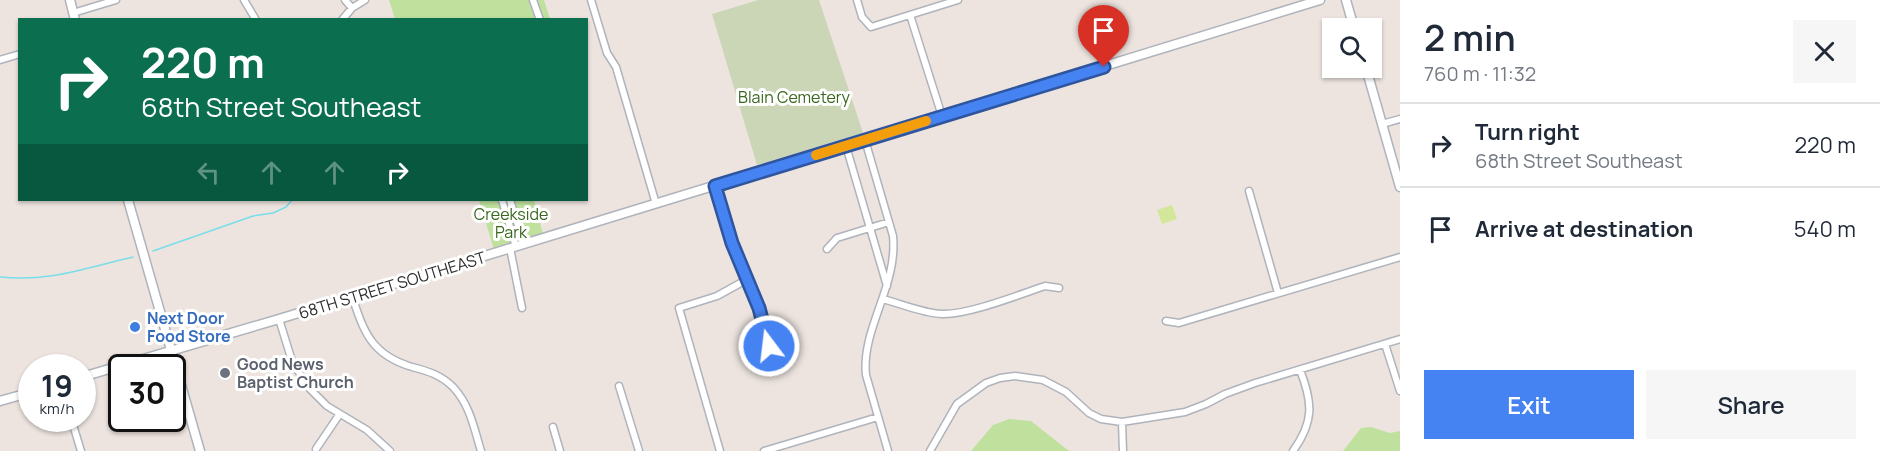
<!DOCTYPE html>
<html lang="en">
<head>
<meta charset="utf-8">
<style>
  body { margin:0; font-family:Manrope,sans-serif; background:#f6f6f7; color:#1f2937; height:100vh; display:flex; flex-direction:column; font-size:22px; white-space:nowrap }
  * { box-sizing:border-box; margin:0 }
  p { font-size:20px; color:#747a83 }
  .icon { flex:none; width:33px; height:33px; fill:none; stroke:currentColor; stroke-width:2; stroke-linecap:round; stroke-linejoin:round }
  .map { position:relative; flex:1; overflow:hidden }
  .panel { display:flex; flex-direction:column; background:#fff; width:480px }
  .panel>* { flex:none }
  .banner { position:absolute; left:18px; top:18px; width:570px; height:183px; border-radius:0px; box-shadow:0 2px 4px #0004; background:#0b6e4f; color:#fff; overflow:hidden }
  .buttons { position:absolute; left:1322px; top:18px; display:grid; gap:12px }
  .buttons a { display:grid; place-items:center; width:60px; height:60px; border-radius:0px; background:#fff; box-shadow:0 2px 4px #0004; font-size:30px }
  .speed { position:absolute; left:18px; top:354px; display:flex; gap:12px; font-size:30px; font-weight:700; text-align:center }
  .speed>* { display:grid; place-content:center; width:78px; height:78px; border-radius:50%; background:#fff; box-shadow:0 2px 4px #0004; line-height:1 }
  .speed small { font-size:15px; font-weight:400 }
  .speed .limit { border:3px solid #111; border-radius:9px; background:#fff; color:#111 }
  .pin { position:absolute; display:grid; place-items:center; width:51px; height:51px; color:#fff; margin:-62px -26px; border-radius:50% 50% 50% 0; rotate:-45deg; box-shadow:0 0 6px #0007 }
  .pin .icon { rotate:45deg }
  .me { position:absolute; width:66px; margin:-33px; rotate:345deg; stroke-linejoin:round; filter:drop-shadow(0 0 4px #0008) }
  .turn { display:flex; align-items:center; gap:21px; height:126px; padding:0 24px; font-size:27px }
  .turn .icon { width:78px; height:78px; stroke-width:2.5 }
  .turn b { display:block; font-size:42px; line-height:51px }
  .lanes { display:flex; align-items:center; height:57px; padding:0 24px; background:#0003; justify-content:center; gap:30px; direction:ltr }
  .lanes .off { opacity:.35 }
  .round { display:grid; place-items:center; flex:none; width:63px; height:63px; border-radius:0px; background:#f6f6f7 }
  .head { display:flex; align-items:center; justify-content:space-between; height:102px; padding:0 24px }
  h1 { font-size:36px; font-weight:600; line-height:45px }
  .button { display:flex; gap:12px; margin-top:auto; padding:12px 24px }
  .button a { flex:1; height:69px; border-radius:0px; background:#4683f2; color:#fff; font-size:24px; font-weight:600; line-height:69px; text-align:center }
  .button a+a { background:#f6f6f7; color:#1f2937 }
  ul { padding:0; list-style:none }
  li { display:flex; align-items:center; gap:18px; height:84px; padding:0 24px; border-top:2px solid #e0e1e3 }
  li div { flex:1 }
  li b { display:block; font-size:22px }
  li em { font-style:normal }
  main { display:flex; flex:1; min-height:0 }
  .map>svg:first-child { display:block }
  .green { fill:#c0e19e }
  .cemetery { fill:#cbd6b7 }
  .pitch { fill:#d3e79a }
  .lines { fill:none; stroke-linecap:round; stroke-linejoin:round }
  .stream { stroke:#77deea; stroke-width:1.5 }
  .street-casing { stroke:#afb3bb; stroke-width:9 }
  .secondary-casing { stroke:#afb3bb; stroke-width:11 }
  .street { stroke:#fff; stroke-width:6 }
  .secondary { stroke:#fff; stroke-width:8 }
  .route-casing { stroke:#2e559d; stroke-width:15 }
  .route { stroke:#4683f2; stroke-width:10 }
  .slow { stroke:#f59e0b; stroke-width:10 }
  .shop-dot { fill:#3f7fe0; stroke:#fff; stroke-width:2 }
  .worship-dot { fill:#6b7280; stroke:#fff; stroke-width:2 }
  .labels { text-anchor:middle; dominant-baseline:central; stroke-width:6; stroke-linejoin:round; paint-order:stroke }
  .park-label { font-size:16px; fill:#39671e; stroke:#fff }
  .street-label { font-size:16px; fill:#2c2c2c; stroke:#fff }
  .shop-label { font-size:16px; font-weight:bold; fill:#366cbe; stroke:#fff; text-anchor:start }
  .worship-label { font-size:16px; font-weight:bold; fill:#5b616d; stroke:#fff; text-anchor:start }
</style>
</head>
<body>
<main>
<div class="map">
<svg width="1400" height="451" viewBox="0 0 1400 451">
  <rect width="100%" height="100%" fill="#ede4df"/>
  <path class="green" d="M389,0H544L550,19H395Z
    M479,200H534L544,238L495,253Z
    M1009,419L1031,421L1069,451H971L993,425Z
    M1371,427L1390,433L1400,431V451H1343L1361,428Z"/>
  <path class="cemetery" d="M758,0H819L863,133L757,165L712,14Z"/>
  <path class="pitch" d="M1172,205L1177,219L1162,224L1157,210Z"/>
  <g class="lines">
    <path class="stream" d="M153,251L253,216L273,213L286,207L292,200
      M0,277C51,282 85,268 133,257"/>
    <defs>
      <path id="street" d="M244,0L256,20
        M345,0L352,8
        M533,0L540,20
        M591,0L607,53L616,67L656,204
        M857,0L862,17L871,27L958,0
        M73,13L116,0
        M910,15L942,116
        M342,20L352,8L365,0
        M0,60L20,54
        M1382,124L1400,119
        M865,140L893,236C898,286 861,329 866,375L888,451
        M846,146L887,286
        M715,186L738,262L759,308L774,365
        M1249,191L1278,293
        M502,200L516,247
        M510,200L524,244
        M510,248L522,308
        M827,249L837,238L889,222
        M352,296C364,333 372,355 412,367C428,371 441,375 453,387C470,405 474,428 481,451
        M883,299C902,304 922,313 942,314C968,315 1018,295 1045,286L1059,288
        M279,319L292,361L308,387L327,406L367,430L390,451
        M1166,321L1179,323L1400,257
        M1385,344L1400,391
        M619,386L639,451
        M71,418L81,451
        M1122,422L1123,451
        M553,427L560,451
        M316,449L339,415
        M720,451L679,308L717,296L746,280
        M764,451L878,417
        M930,451L957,404L986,383L1000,378L1015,376L1043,380L1066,392L1089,413L1101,419L1122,422L1185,412L1206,404L1225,394L1255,383L1400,339
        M1293,451C1314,422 1313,403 1300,370"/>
      <path id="secondary" d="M70,0L75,20
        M1346,0L1354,28
        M1366,68L1400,187
        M128,200L200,451
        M82,377L279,319L1320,0
        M0,401L32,392"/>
    </defs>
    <use href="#street" class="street-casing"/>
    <use href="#secondary" class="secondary-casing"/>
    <use href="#street" class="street"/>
    <use href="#secondary" class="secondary"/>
  </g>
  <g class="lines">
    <defs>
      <path id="route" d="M769,346L759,308L732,243L715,186L1104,67"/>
    </defs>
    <use href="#route" class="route-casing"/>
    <use href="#route" class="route"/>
    <path class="slow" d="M816,155L926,121"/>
  </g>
  <circle class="shop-dot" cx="135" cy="327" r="6"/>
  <circle class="worship-dot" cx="225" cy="373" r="6"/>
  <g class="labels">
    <g class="park-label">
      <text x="794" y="97">Blain Cemetery</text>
      <text x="511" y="214">Creekside<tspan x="511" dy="18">Park</tspan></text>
    </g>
    <g class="street-label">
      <text transform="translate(392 285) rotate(-17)">68TH STREET SOUTHEAST</text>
    </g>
    <g class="shop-label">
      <text x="147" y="318">Next Door<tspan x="147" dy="18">Food Store</tspan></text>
    </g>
    <g class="worship-label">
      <text x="237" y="364">Good News<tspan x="237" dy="18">Baptist Church</tspan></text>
    </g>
  </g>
</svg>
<div class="buttons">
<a><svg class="icon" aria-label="search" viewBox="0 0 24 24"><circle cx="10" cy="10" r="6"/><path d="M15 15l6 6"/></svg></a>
</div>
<div class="speed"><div>19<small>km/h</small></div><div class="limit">30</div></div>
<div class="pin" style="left:1104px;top:67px;background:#d93025"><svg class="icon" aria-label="arrive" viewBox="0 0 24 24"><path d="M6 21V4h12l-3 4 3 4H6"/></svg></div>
<svg class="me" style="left:769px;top:346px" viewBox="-20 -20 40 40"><circle r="17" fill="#4683f2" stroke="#fff" stroke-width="3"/><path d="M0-11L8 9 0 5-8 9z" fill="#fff"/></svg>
<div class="banner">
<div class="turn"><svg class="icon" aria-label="right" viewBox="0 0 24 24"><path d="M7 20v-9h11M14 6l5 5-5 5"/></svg><div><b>220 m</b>68th Street Southeast</div></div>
<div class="lanes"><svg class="icon off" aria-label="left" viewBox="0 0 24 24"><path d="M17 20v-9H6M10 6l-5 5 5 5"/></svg><svg class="icon off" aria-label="ahead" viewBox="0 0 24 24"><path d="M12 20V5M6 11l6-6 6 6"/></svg><svg class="icon off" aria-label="ahead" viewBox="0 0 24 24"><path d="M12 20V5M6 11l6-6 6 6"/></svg><svg class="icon" aria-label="right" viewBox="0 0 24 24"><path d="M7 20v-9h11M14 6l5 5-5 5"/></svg></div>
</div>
</div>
<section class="panel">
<div class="head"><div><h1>2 min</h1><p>760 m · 11:32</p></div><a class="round"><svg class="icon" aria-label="close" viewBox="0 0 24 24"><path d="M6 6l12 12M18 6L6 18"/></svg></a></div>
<ul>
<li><svg class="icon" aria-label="right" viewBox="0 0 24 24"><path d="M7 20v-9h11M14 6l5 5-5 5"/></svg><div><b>Turn right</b><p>68th Street Southeast</p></div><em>220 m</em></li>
<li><svg class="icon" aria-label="arrive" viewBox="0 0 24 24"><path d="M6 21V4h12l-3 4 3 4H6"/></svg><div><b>Arrive at destination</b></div><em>540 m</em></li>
</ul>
<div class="button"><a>Exit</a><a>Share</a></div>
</section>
</main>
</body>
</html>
